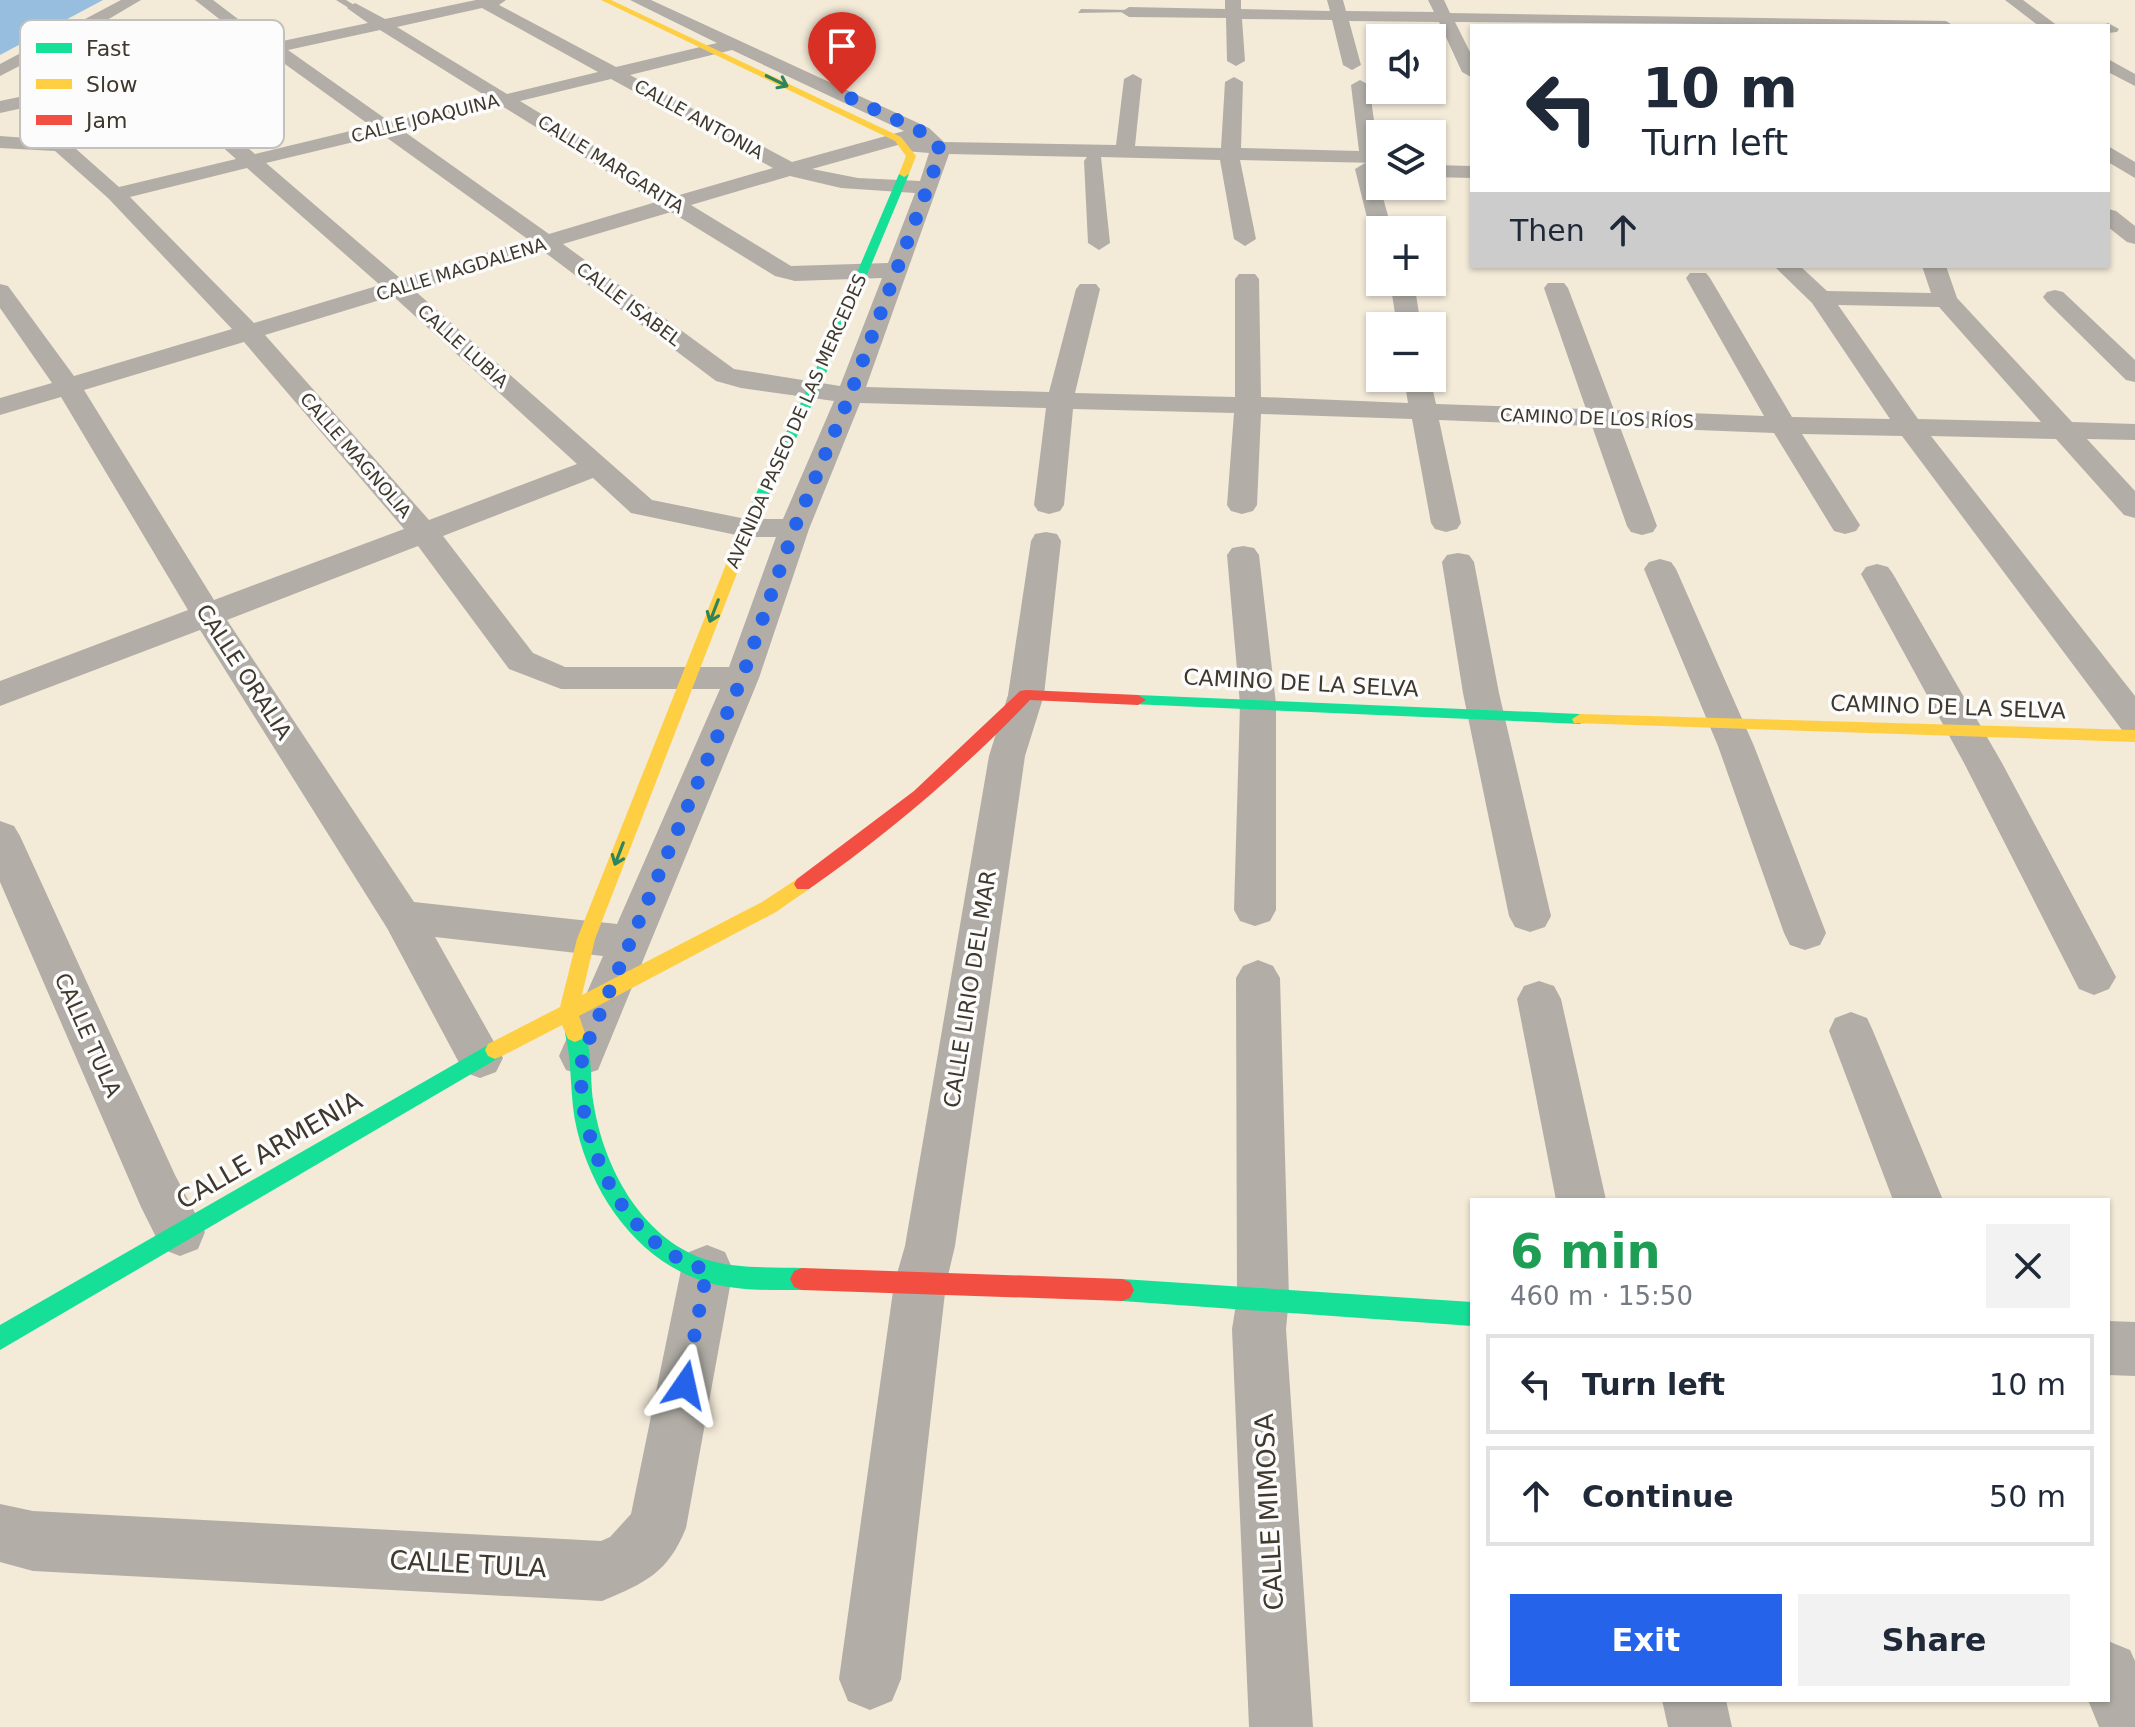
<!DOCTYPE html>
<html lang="en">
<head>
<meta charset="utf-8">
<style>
  body { margin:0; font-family:"DejaVu Sans",sans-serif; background:#f2f2f3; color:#1f2937; height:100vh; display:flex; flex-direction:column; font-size:30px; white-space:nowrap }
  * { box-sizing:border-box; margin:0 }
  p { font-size:26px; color:#747a83 }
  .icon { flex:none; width:44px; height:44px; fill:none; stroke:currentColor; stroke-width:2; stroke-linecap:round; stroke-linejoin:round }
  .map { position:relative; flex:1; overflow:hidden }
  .sheet { position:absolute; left:1470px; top:1198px; width:640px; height:504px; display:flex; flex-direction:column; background:#fff; border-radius:0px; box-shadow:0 2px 6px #0004 }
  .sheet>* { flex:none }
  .guide { position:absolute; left:1470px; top:24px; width:640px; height:244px; border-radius:0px; box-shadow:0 2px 6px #0004; background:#fff; color:#1f2937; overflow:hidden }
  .fabs { position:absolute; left:1366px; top:24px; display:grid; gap:16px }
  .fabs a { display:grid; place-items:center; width:80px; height:80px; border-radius:0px; background:#fff; box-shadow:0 2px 6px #0004; font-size:40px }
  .pin { position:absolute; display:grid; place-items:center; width:68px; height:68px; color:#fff; margin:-82px -34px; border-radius:50% 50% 50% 0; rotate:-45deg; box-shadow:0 0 8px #0007 }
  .pin .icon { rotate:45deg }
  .me { position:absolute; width:88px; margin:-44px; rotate:11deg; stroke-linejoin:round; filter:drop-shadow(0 0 6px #0008) }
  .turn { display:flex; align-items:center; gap:28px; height:168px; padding:0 40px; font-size:36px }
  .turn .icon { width:104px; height:104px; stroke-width:2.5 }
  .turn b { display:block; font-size:56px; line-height:68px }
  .then { display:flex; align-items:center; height:76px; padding:0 40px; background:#0003; gap:16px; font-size:30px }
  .round { display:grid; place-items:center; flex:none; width:84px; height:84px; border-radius:0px; background:#f2f2f3 }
  .headline { display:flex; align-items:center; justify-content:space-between; height:136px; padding:0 40px }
  h1 { font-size:48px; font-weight:800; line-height:60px; color:#1e9e55 }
  .button { display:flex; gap:16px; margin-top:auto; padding:16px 40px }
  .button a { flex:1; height:92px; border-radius:0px; background:#2563eb; color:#fff; font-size:32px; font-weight:800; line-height:92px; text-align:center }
  .button a+a { background:#f2f2f3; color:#1f2937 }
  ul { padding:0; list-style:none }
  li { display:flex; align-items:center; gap:24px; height:100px; margin:0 16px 12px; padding:0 24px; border:4px solid #e0e1e3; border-radius:0px }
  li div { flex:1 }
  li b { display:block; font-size:30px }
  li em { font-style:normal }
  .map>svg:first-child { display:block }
  .water { fill:#98bedf }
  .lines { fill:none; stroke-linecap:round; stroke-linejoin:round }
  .lane { fill:#b2aea7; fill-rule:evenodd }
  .street { fill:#b2aea7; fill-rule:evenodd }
  .fast { fill:#16e098; fill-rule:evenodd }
  .slow { fill:#ffcf43; fill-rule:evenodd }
  .jam { fill:#f24e42; fill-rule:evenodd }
  .oneway { stroke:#2d845d }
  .route { stroke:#2563eb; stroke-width:14; stroke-dasharray:0 25.2 }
  .labels { text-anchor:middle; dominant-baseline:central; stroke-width:7; stroke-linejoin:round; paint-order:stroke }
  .far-street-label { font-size:18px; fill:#3f382c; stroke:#fcfcfc }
  .street-label { font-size:22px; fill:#3f382c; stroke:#fcfcfc }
  .near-street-label { font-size:26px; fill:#3f382c; stroke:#fcfcfc }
  .key { fill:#fcfcfc; stroke:#c3c1be; stroke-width:2 }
  .key-label { font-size:22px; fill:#3f382c }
</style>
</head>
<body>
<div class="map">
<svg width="2135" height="1727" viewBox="0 0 2135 1727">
  <rect width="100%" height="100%" fill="#f3ead8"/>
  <path class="water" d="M0,0H103L0,55Z"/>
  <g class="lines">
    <path class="lane" d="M336,0H346L359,8L352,10Z
      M1081,9L1129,10L1133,12L1078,13Z"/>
    <path class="street" d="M121,0H141L102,23L155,68L368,23L347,8L355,3L385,19L476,0H506L499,5L616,67L717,43L630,0H651L929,128L944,142L1116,145L1124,79L1133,74L1142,79L1135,146L1221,148L1225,82L1234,77L1243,82L1241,148L1359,151L1351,85L1360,80L1369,85L1380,163L1240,160L1256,239L1245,246L1234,239L1220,160L1101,157L1110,243L1099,250L1088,243L1084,161L1087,157L949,154L866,387L1049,392L1076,289L1080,284H1096L1100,289L1075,393L1235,397V279L1239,274H1255L1259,279L1261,397L1408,403L1404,378H1430L1436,404L1586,409L1544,288L1548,283H1564L1568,288L1614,410L1764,416L1686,278L1690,273H1706L1710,278L1792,417L1890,419L1812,303L1774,266H1800L1827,291L1931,293L1922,266H1946L1957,298L2072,422L2135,424V440L2087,439L2135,491V518L2124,515L2056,439L1931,436L2135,696V733L2122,730L1902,436L1802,434L1860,525L1856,531L1845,534L1834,531L1774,433L1620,427L1657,526L1653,532L1642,535L1631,532L1627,526L1592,426L1439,420L1461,523L1457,529L1446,532L1435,529L1431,523L1412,419L1261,414L1257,505L1253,511L1242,514L1231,511L1227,505L1234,413L1073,409L1064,505L1060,511L1049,514L1038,511L1034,505L1046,408L860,403L809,529L759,678L598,1070L582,1075L566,1070L559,1056L603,956L435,937L503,1058L496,1072L480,1078L464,1072L387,928L200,630L0,706V681L188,610L61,397L0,415V398L52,383L0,308V284L8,286L74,376L232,329L108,198L55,151L0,148V136L67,141L119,187L236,159L148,81L0,113V101L138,72L90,30L0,76V64ZM482,8L598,72L507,94L397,27ZM380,30L489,98L390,122L288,50ZM732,50L904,131L792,162L630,75ZM271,54L371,126L255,154L165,77ZM611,79L773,168L676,196L520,101ZM502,106L656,202L549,234L402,130ZM383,135L529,240L401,279L266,163ZM905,143L902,147L905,151L929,153L920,181L858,178L812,169ZM247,168L380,285L254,323L130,197ZM790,176L841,188L915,193L888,263L791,266L691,205ZM671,212L775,276L795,281L882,278L840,386L734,369L563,244ZM543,251L716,381L741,388L834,401L783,519H746L652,500L414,290ZM393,296L577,464L429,520L265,335ZM1838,305L1939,307L2041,422L1918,419ZM244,342L404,529L214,600L84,390ZM593,478L631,513L746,537H776L729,667H565L533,653L443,536ZM418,546L509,669L561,689H720L617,924L414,902L227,620Z
      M195,0H213L255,32L247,37L241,36Z
      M1225,0H1241V9L1330,11L1327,0H1343L1346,11L1434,12L1428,0H1444L1450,13L1946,21L1954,26L1455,22L1472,56L1471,77L1462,72L1439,22L1349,21L1361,65L1352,70L1343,65L1332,20L1242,19L1245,61L1236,66L1227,61L1226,18L1129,17L1121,12L1129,7L1225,9Z
      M2005,0H2023L2058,26H2039Z
      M2108,23L2119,29L2117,32L2108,33V26H2101Z
      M2108,59L2135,74V86L2108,72Z
      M2108,146L2135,162V178L2108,162Z
      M1365,163L1375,169L1392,230H1380V236L1370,230L1355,169Z
      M1432,165L1472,166V178L1432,177Z
      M2108,209L2116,211L2135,226V244L2127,242L2108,227Z
      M1390,282H1414L1421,326H1397Z
      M2055,290L2063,292L2135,360V382L2126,380L2047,302L2043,297L2047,292Z
      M1046,532L1057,534L1061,541L1044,695L1025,756L955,1246L946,1284L901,1679L892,1701L870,1710L848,1701L839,1679L894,1284L905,1246L989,756L1008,695L1031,541L1035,534Z
      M1243,546L1254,548L1259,555L1276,704V910L1270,921L1255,926L1240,921L1234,910L1240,704L1227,555L1232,548Z
      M1458,553L1469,555L1474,562L1499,693L1551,916L1545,927L1530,932L1515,927L1509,916L1463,693L1442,562L1447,555Z
      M1660,559L1671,562L1676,569L1754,746L1826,933L1820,945L1805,950L1790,945L1784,933L1718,746L1644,569L1649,562Z
      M1877,564L1888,567L1893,574L2002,763L2116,977L2109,989L2094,995L2079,989L1964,763L1861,574L1866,567Z
      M0,821L14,826L20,836L175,1175L205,1232L198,1249L180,1256L162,1249L141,1207L0,882Z
      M1258,960L1273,966L1280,978L1289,1298L1286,1329L1313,1727H1249L1232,1329L1237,1298L1236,978L1243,966Z
      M1539,981L1554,986L1561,999L1606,1200H1556L1517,999L1524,986Z
      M1851,1012L1867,1018L1873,1031L1943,1200H1893L1829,1031L1835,1018Z
      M707,1245L725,1252L733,1270L686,1528C668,1573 645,1583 602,1601L33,1571L0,1562V1504L33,1511L601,1541L610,1537L631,1514L681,1270L689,1252Z
      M2108,1321L2135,1322V1376L2108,1375Z
      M2108,1641L2130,1650L2135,1661V1727H2099L2088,1700H2108Z
      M1662,1700H1726L1732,1727H1668Z"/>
    <path class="fast" d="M904,171L909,174L819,390L760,514L753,518L748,517L746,514L807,390L899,174Z
      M1138,695L1580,714L1588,719L1580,724L1132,704L1130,700L1132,696Z
      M575,1024L582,1027C594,1051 589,1080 594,1106C604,1167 641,1237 704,1259C735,1269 770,1267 802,1268L810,1271L814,1279L810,1287L802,1290C774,1290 745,1291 717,1285C643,1268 594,1200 577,1130C569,1098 573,1065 565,1033L568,1027Z
      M495,1041L502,1044L505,1050L502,1056L0,1350V1325Z
      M1122,1279L1472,1302V1326L1122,1301L1114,1298L1110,1290L1114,1282Z"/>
    <path class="slow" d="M601,0H611L901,137L916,156L909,174L904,177L899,174L906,156L895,141Z
      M753,510L760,514L595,939L582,995L762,902L797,879H809L812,884L809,889L776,912L579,1016L585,1033L582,1039L575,1042L568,1039L562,1025L502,1056L495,1059L488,1056L485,1050L488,1044L560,1007L577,939L746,514Z
      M1580,714L2135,730V742L1574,723L1572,719Z"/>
    <path class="jam" d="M1026,690L1138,695L1146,700L1138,705L1030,700C962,771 889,833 809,889H797L794,884L797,879L914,791L1020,691Z
      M802,1268L1122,1279L1130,1282L1134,1290L1130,1298L1122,1301L802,1290L794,1287L790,1279L794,1271Z"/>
  </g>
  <defs><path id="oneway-shaft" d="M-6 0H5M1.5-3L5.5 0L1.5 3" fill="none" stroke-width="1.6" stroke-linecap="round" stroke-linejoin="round" transform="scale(2)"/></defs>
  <g class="oneway">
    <use href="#oneway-shaft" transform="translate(777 81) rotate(26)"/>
    <use href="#oneway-shaft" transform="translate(714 611) rotate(111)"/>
    <use href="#oneway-shaft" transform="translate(619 854) rotate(111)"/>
  </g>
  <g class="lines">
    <path class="route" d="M685,1385L707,1270C636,1250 595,1175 583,1106C580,1090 582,1072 582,1056L742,678L794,529L850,395L939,157V148L922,132L842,94"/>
  </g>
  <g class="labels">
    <g class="far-street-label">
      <text transform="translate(425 118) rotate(-14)">CALLE JOAQUINA</text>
      <text transform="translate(699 119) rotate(29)">CALLE ANTONIA</text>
      <text transform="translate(611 164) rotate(32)">CALLE MARGARITA</text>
      <text transform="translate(461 269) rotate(-17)">CALLE MAGDALENA</text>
      <text transform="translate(629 304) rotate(37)">CALLE ISABEL</text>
      <text transform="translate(463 346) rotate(42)">CALLE LUBIA</text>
      <text transform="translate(1597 418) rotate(2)">CAMINO DE LOS RÍOS</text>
      <text transform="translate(796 421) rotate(-66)">AVENIDA PASEO DE LAS MERCEDES</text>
      <text transform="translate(356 455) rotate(49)">CALLE MAGNOLIA</text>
    </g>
    <g class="street-label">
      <text transform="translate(244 672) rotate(57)">CALLE ORALIA</text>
      <text transform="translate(1301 683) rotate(3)">CAMINO DE LA SELVA</text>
      <text transform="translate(1948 707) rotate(2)">CAMINO DE LA SELVA</text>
      <text transform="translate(970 989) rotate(-81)">CALLE LIRIO DEL MAR</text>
      <text transform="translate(88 1035) rotate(66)">CALLE TULA</text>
    </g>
    <g class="near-street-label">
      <text transform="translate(269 1150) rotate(-30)">CALLE ARMENIA</text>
      <text transform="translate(1269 1512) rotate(-93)">CALLE MIMOSA</text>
      <text transform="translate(468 1564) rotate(3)">CALLE TULA</text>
    </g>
  </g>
  <rect x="20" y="20" width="264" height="128" rx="12" class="key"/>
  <rect x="36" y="43" width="36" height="10" fill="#16e098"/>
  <rect x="36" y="79" width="36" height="10" fill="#ffcf43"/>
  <rect x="36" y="115" width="36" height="10" fill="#f24e42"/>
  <g class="key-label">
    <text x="86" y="56">Fast</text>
    <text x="86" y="92">Slow</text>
    <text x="86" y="128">Jam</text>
  </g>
</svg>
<div class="fabs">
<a><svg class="icon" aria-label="sound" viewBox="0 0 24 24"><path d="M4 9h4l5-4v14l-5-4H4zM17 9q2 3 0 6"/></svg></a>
<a><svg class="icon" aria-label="layers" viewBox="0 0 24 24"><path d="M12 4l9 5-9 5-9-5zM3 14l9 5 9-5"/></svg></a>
<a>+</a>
<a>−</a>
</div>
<div class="pin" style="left:842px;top:94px;background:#d93025"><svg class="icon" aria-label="arrive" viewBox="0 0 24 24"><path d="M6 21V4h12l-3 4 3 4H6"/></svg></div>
<svg class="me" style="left:685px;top:1385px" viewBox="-20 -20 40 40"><path d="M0-17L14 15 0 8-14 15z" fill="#2563eb" stroke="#fff" stroke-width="4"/></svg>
<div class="guide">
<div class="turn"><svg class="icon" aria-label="left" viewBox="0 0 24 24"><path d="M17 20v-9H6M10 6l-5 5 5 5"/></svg><div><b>10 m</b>Turn left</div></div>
<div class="then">Then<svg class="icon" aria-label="ahead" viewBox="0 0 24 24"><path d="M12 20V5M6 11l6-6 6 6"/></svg></div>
</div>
<section class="sheet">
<div class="headline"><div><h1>6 min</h1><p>460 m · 15:50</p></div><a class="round"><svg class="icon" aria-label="close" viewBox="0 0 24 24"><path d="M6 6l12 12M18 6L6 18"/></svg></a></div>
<ul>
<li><svg class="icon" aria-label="left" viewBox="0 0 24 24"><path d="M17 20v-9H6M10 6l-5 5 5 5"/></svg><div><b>Turn left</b></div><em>10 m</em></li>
<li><svg class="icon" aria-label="ahead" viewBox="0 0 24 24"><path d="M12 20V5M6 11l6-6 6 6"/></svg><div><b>Continue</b></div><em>50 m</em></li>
</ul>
<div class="button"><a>Exit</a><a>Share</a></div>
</section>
</div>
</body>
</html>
